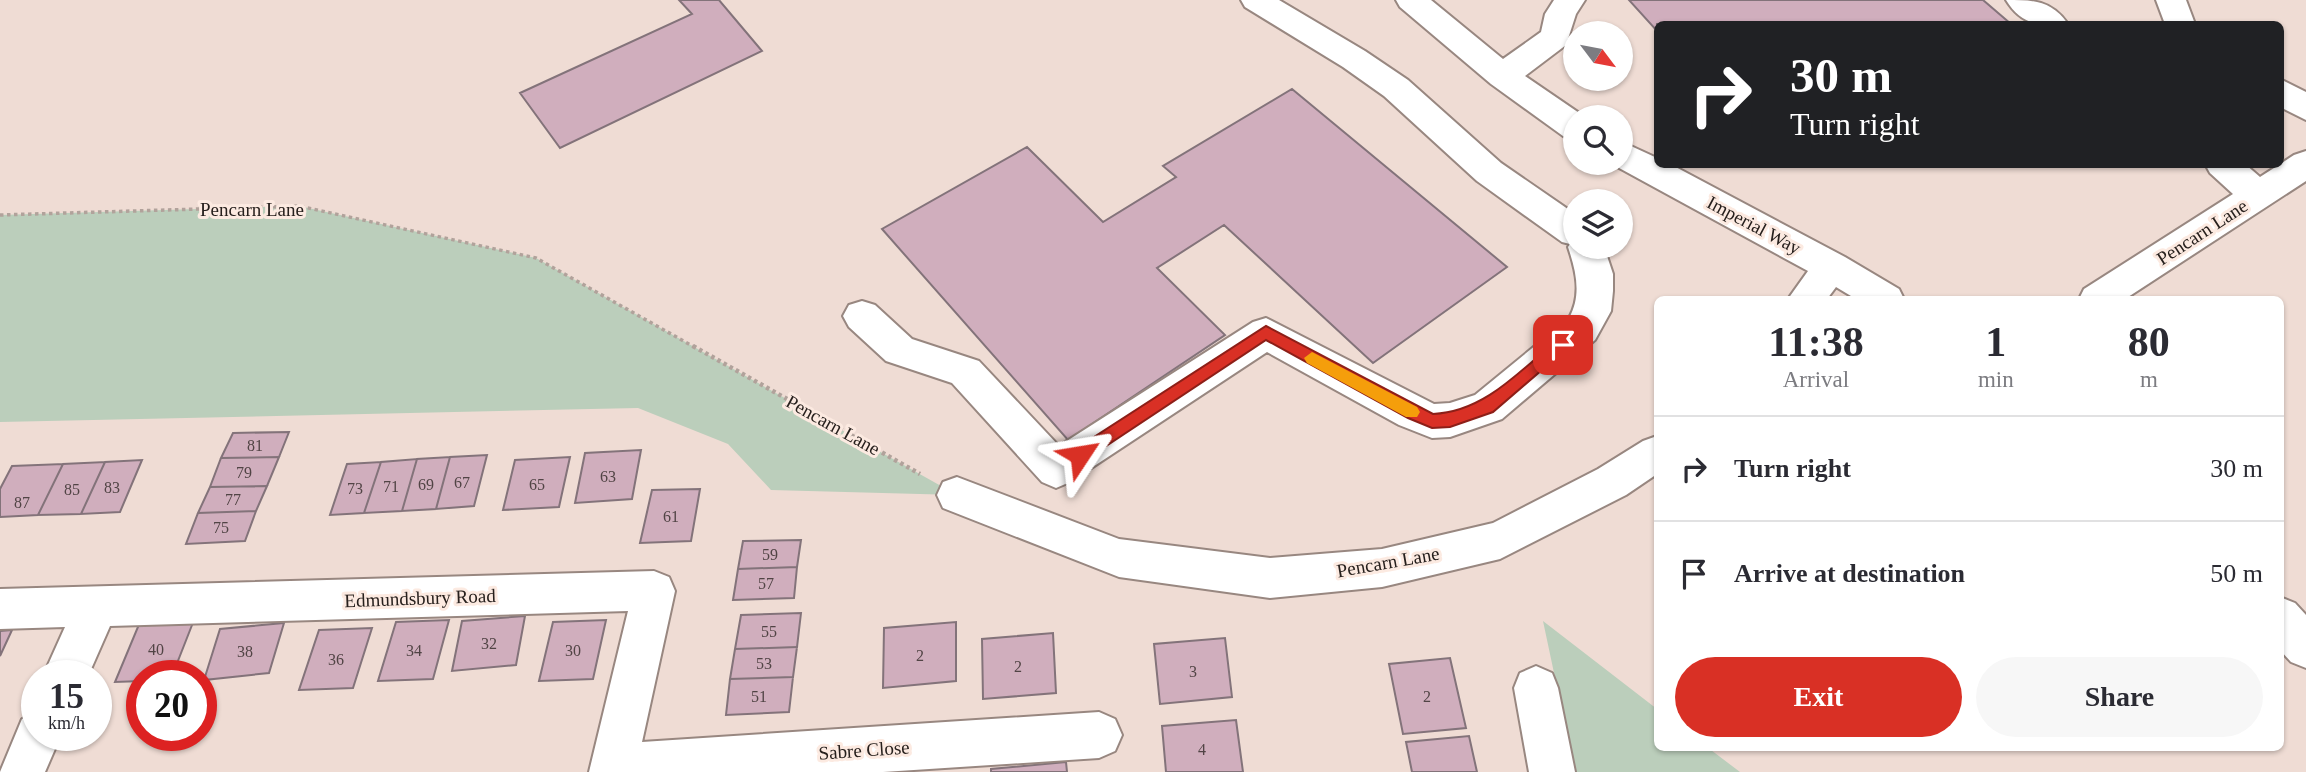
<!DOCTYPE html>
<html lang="en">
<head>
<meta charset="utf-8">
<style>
  body { margin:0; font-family:Georgia,serif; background:#f7f7f7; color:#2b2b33; height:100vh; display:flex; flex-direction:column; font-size:26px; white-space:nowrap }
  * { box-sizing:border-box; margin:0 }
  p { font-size:23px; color:#7c7c81 }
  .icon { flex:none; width:38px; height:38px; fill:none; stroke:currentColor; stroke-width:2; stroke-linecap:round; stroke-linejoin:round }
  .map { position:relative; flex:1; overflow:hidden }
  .panel { position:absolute; left:1654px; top:296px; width:630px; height:455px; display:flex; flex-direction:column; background:#fff; border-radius:10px; box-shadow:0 2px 5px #0004 }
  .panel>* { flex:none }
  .top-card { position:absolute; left:1654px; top:21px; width:630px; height:147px; border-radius:10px; box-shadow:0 2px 5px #0004; background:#202124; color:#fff; overflow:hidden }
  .needle { width:46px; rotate:122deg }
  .buttons { position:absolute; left:1563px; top:21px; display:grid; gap:14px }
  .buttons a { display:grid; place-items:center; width:70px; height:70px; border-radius:50%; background:#fff; box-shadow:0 2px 5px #0004; font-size:35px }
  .speed { position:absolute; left:21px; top:660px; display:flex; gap:14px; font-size:35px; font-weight:700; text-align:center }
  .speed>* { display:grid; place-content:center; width:91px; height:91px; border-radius:50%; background:#fff; box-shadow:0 2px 5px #0004; line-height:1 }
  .speed small { font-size:18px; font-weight:400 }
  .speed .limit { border:10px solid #d22; background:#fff; color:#111 }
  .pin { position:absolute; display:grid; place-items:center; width:60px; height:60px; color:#fff; margin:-30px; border-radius:14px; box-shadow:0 4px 10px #0006 }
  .me { position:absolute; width:77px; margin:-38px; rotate:57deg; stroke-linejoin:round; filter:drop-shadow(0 0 5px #0008) }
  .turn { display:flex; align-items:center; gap:24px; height:147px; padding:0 21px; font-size:32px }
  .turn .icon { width:91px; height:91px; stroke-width:2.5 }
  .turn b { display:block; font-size:49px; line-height:60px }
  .eta { display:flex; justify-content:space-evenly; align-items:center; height:119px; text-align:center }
  .eta b { font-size:42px; font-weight:700; line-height:49px }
  .primary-button { display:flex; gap:14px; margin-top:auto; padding:14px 21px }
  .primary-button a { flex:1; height:80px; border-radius:42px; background:#d93025; color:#fff; font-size:28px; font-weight:700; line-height:80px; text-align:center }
  .primary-button a+a { background:#f7f7f7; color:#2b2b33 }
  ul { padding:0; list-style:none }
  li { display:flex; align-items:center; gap:21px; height:105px; padding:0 21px; border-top:2px solid #e1e1e2 }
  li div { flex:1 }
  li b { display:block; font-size:26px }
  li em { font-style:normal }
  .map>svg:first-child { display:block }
  .green { fill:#bbcebb }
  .building { fill:#d0aebd; stroke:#83737a; stroke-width:2 }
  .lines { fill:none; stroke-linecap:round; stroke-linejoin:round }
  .minor-casing { stroke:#988780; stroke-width:4 }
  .path-far1 { stroke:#b1a29b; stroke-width:3.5; stroke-dasharray:3.5 3.5; stroke-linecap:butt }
  .path { stroke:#b1a29b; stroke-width:4.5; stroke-dasharray:3.5 3.5; stroke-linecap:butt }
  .minor { fill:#fff; fill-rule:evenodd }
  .route { fill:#d93025; stroke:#8d1f18; stroke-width:2 }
  .slow { fill:#f59e0b }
  .labels { text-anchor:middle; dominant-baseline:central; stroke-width:6; stroke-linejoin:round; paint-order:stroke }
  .number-label { font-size:16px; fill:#514445 }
  .street-label { font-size:19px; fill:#27201d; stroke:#fceae1 }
</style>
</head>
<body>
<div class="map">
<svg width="2306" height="772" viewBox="0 0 2306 772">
  <rect width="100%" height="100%" fill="#efdcd4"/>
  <path class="green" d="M299,206L536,258L957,495L771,490L728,444L638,408L0,422V215Z
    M1543,621L1657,709V747H1707L1740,772H1575Z"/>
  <path class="building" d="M679,0H719L762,51L560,148L520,93L692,14Z
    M1629,0H1983L2011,24H1657V31Z
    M1292,89L1507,267L1373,363L1224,225L1157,268L1225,335L1068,440L882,229L1027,147L1103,222L1176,177L1163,166Z
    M289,432L279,457L221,458L233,433Z
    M641,450L632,499L575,503L585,453Z
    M487,455L474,506L436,509L450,457Z
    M279,457L267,486L210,487L221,458Z
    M450,457L436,509L402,511L417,459Z
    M570,457L559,507L503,510L515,460Z
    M417,459L402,511L364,513L381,462Z
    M142,460L120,512L81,514L105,462Z
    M105,462L81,514L38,515L63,464Z
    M381,462L364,513L330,515L347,464Z
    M63,464L38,515L0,517V489L12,466Z
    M267,486L256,511L198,513L210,487Z
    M700,489L691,541L640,543L652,490Z
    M256,511L245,541L186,544L198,513Z
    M801,540L797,567L738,569L743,541Z
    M797,567L794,598L733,600L738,569Z
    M801,613L797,647L735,649L741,615Z
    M525,616L516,665L452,671L462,621Z
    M194,620L172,676H142V681L115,682L140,622Z
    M449,620L433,679L378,681L396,622Z
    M606,620L593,679L539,681L553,622Z
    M956,622V681L883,688L884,628Z
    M284,623L269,673L204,680L220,629Z
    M372,628L353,688L299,690L319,630Z
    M12,630L0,656V631Z
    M1053,633L1056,693L983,699L982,639Z
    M1225,638L1232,697L1160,704L1154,644Z
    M797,647L793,677L730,679L735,649Z
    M1450,658L1466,728L1403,734L1389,664Z
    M793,677L789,712L726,715L730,679Z
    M1236,720L1243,772H1166L1162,726Z
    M1469,736L1477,772H1412L1406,742Z
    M1066,762L1067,772H991V769Z"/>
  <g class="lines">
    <defs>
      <path id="minor" d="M1241,0H1279L1365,51L1408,80L1501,163L1575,214V247H1604L1613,274V291L1611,311L1595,340L1502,419L1450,437L1432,438L1399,425L1267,352L1070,482L1056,488L1042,482L952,383L886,361L849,327L843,316L849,305L862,301L875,305L912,339L979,361L1059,446L1253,322L1266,318L1434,404L1450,403L1475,395L1569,318C1582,295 1576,271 1568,247L1570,244L1562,242L1477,181L1384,96L1343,67L1245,7Z
        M1396,0H1431L1503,59L1541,32L1545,14L1554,0H1585L1576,14L1566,45L1525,76L1585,117H1575V139L1563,136L1491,84L1400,7Z
        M2006,0C2033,0 2051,0 2068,24C2040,26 2022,26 2006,0Z
        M2156,0H2186L2195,24H2165Z
        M2280,79L2306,92V120L2280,107Z
        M1620,141L1657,158V164H1670L1845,257L1899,289L1904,299H1856L1836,287L1827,299H1788L1808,271L1610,163H1620Z
        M2306,151V181L2125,299H2079L2084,289L2233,194L2210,173L2205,164H2245L2260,177L2294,155Z
        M1657,436V474L1626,495L1500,559L1382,587L1270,598L1119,577L943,508L937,495L943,482L957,477L1119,539L1270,558L1382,549L1493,523L1598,469L1643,441Z
        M654,571L669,577L675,591L642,742L1099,712L1115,719L1122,735L1115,751L1099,758L883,772H589L628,611L110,626L88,676H43L65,627L0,629V589Z
        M2280,597L2295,603L2306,615V668L2291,662L2280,650Z
        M1536,666L1552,673L1558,688L1575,772H1529L1514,688L1520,673Z
        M37,713V735H61L45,772H0L22,719Z"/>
    </defs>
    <use href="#minor" class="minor-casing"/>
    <path class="path-far1" d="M0,215L299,206L536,258L696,348"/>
    <path class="path" d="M693,346L920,474"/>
    <use href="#minor" class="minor"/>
  </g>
  <path class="route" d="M1266,326L1433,414C1484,412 1520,371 1557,340H1568L1571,345L1493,412L1450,427L1432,428L1408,418L1266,340L1085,460H1074L1071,455L1074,450Z"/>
  <path class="slow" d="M1312,352L1417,407L1420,412L1417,417H1406L1307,363L1304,358Z"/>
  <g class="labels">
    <g class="number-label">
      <text x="255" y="445">81</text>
      <text x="244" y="472">79</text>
      <text x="608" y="476">63</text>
      <text x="462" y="482">67</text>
      <text x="426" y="484">69</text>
      <text x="537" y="484">65</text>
      <text x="391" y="486">71</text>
      <text x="112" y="487">83</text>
      <text x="355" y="488">73</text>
      <text x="72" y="489">85</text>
      <text x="233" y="499">77</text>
      <text x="22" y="502">87</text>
      <text x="671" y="516">61</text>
      <text x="221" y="527">75</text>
      <text x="770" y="554">59</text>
      <text x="766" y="583">57</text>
      <text x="769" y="631">55</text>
      <text x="489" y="643">32</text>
      <text x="156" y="649">40</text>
      <text x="414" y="650">34</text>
      <text x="573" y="650">30</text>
      <text x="245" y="651">38</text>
      <text x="920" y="655">2</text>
      <text x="336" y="659">36</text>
      <text x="764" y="663">53</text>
      <text x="1018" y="666">2</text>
      <text x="1193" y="671">3</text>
      <text x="759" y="696">51</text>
      <text x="1427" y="696">2</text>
      <text x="1202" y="749">4</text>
    </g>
    <g class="street-label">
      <text x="252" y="209">Pencarn Lane</text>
      <text transform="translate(1754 225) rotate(28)">Imperial Way</text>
      <text transform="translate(2202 232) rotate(-33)">Pencarn Lane</text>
      <text transform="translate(833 425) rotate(29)">Pencarn Lane</text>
      <text transform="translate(1388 562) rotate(-10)">Pencarn Lane</text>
      <text transform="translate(420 598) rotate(-2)">Edmundsbury Road</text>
      <text transform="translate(864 750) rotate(-4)">Sabre Close</text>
    </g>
  </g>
</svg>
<div class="buttons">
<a><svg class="needle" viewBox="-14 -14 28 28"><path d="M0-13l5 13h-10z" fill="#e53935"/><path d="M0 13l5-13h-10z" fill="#7c7c81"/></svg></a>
<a><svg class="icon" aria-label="search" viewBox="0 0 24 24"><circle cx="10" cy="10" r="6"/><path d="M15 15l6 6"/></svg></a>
<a><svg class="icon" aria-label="layers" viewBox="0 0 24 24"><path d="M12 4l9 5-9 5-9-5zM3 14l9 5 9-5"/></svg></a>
</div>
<div class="speed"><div>15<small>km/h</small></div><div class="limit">20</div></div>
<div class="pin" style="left:1563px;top:345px;background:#d93025"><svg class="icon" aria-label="arrive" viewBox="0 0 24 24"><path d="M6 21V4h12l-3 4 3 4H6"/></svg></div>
<svg class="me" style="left:1080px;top:455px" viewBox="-20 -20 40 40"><path d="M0-17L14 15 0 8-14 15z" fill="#d93025" stroke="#fff" stroke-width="4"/></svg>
<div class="top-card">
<div class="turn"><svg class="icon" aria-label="right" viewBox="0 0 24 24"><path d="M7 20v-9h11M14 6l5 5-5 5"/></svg><div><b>30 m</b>Turn right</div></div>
</div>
<section class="panel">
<div class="eta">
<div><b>11:38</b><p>Arrival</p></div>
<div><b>1</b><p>min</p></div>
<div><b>80</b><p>m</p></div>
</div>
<ul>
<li><svg class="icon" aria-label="right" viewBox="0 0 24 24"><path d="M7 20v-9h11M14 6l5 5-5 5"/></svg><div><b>Turn right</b></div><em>30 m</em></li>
<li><svg class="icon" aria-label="arrive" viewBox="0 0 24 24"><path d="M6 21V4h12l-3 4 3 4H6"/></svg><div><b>Arrive at destination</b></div><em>50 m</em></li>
</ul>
<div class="primary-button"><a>Exit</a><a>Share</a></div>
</section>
</div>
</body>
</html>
